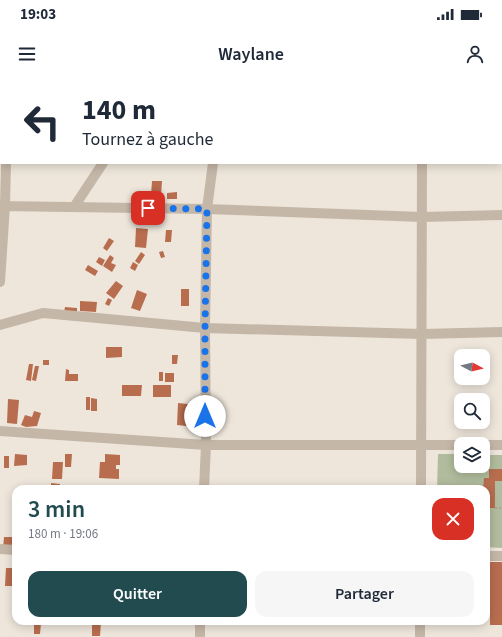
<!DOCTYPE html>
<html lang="fr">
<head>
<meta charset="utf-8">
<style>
  body { margin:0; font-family:"Source Sans 3",sans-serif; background:#f6f6f7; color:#1f2937; height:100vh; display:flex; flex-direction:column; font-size:15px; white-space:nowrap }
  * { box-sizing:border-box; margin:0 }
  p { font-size:13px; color:#747a83 }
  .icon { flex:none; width:22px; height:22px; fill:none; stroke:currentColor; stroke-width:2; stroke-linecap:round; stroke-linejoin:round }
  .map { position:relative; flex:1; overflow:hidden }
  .sheet { position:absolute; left:12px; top:405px; width:478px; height:140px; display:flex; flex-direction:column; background:#fff; border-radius:12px; box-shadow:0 2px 10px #0003 }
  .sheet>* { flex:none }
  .hud { position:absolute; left:0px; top:0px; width:502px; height:84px; box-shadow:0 2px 10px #0003; background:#fff; color:#1f2937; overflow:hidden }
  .needle { width:26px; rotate:97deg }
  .controls { position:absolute; left:454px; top:269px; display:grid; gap:8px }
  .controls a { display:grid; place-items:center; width:36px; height:36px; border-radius:8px; background:#fff; box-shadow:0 2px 10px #0003; font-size:20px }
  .pin { position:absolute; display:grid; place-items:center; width:34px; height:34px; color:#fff; margin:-17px; border-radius:8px; box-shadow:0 2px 6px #0006 }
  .me { position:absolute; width:44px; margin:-22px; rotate:0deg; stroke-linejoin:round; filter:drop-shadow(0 0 3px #0008) }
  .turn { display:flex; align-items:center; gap:14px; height:84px; padding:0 16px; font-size:18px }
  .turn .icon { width:52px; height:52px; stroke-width:2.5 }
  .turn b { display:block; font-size:28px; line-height:34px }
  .round { display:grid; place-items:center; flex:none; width:42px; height:42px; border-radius:12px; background:#f6f6f7 }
  .summary { display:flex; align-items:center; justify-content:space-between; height:68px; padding:0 16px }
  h1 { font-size:24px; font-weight:600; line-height:30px; color:#224b50 }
  .button { display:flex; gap:8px; margin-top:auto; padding:8px 16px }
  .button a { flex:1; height:46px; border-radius:12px; background:#224b50; color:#fff; font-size:16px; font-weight:600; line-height:46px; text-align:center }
  .button a+a { background:#f6f6f7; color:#1f2937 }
  .status { display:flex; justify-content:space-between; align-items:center; height:28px; padding:0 20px; background:#fff; direction:ltr }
  .status svg { height:11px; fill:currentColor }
  header { display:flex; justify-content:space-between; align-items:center; height:52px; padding:0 16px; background:#fff; font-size:18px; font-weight:600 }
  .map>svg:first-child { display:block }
  .green { fill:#b0bc9d }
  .building { fill:#b86d4f }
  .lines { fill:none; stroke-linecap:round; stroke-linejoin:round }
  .path { stroke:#b1a193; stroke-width:2; stroke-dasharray:2 2; stroke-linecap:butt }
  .minor { stroke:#c5b7a8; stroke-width:10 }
  .route { stroke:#1a73e8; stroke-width:7; stroke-dasharray:0 12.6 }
</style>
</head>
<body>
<div class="status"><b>19:03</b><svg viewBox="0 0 49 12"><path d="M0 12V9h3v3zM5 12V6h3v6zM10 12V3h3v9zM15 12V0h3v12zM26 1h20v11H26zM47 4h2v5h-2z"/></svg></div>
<header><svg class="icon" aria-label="menu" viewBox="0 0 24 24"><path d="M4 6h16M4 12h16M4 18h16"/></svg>Waylane<svg class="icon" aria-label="person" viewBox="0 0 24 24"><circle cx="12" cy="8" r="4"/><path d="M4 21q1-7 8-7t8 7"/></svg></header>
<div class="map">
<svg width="502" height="557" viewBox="0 0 502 557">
  <rect width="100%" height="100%" fill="#eee6db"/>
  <path class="green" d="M438,374H461V386H483V375H502V468L486,467V409H437Z"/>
  <path class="building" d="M152,101H162L161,116L151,115Z
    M177,112V119H167V113Z
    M136,148L148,149L146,168L135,167Z
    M166,150H172L171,162H165Z
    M109,158L114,161L107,171L103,168Z
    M163,171L165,177L161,178L159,172Z
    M141,172L145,175L139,184L135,181Z
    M110,175L114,178L111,183L116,185L112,192L103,186Z
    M99,177L105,180L102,186L96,182Z
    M133,182L138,185L135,191L130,188Z
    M88,185L98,191L95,196L85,190Z
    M116,201L123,206L114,219L106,213Z
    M181,209H189V226H181Z
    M137,210L147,214L140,231L131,228Z
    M108,218L112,220L109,226L105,224Z
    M80,221L97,222L96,232L80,231Z
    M65,227L77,228V233L64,232Z
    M106,267H122V277L106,278Z
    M172,275H178L177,284H172Z
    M43,280H49V285H43Z
    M29,284H33L31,301L26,300Z
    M35,286H39L36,301L32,300Z
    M66,289L69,290V294H78V301H65Z
    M159,292H163V301H159Z
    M165,293H174V302H165Z
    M122,305H142L141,316H122Z
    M153,305H171V317H153Z
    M86,317H90V330H86Z
    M91,318L97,319V331H91Z
    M8,319L19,320L17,344L7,343Z
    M178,323L188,324L186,346L177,345Z
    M34,331L41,333L37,346L26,347L21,345L25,335L32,337Z
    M15,374L27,375V385L14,386Z
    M65,374H72L71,387H65Z
    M105,374L120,375V385H116V389H119V399L99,398L100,382H105Z
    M4,376H9V388H4Z
    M53,382H63L62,399H52Z
    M489,389H502V401H495V428H486V409H483L484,398H489Z
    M51,403L60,404L59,409H51Z
    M84,405H92L93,407H95L96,409H84Z
    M4,457H16V469H3Z
    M490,482H502V545H490Z
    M6,488H16V506H5Z
    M92,541L101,542L100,556H92Z
    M34,543H41L40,554H34Z"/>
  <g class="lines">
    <path class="path" d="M495,428H502"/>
    <path class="minor" d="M7,1V0
      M159,1L160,0
      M223,1V0
      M422,1V0
      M0,11H1
      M501,18H502
      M0,126L207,129L422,137L502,135
      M74,127L103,83
      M0,202L5,126L6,83
      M0,245L43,233L205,248L422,254L502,252
      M0,351L206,365H461
      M483,365H502
      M204,409L206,365L205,248L207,129L213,83
      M421,409L422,83
      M0,469L16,470
      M486,476H502
      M200,557V541
      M420,557V541"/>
  </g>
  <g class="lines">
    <path class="route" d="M148,128L207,129L205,248V336"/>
  </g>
</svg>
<div class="controls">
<a><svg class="needle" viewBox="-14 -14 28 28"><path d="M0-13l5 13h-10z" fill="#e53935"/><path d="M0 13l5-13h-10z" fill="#747a83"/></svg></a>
<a><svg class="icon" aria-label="search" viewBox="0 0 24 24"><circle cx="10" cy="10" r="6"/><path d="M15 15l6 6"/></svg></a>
<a><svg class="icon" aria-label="layers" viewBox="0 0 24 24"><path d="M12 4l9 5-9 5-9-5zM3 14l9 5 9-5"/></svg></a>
</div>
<div class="pin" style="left:148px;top:128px;background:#d93025"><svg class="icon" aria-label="arrive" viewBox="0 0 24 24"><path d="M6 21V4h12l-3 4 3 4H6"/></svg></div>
<svg class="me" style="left:205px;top:336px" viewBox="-20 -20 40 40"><circle r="19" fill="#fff"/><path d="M0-13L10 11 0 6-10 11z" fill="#1a73e8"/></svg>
<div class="hud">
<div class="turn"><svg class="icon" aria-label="left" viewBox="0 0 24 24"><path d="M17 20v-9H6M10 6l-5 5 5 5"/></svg><div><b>140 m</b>Tournez à gauche</div></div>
</div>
<section class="sheet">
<div class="summary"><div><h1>3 min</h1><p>180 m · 19:06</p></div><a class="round" style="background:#d93025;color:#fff"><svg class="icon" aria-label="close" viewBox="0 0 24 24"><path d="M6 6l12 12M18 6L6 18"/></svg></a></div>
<div class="button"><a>Quitter</a><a>Partager</a></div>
</section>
</div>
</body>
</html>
